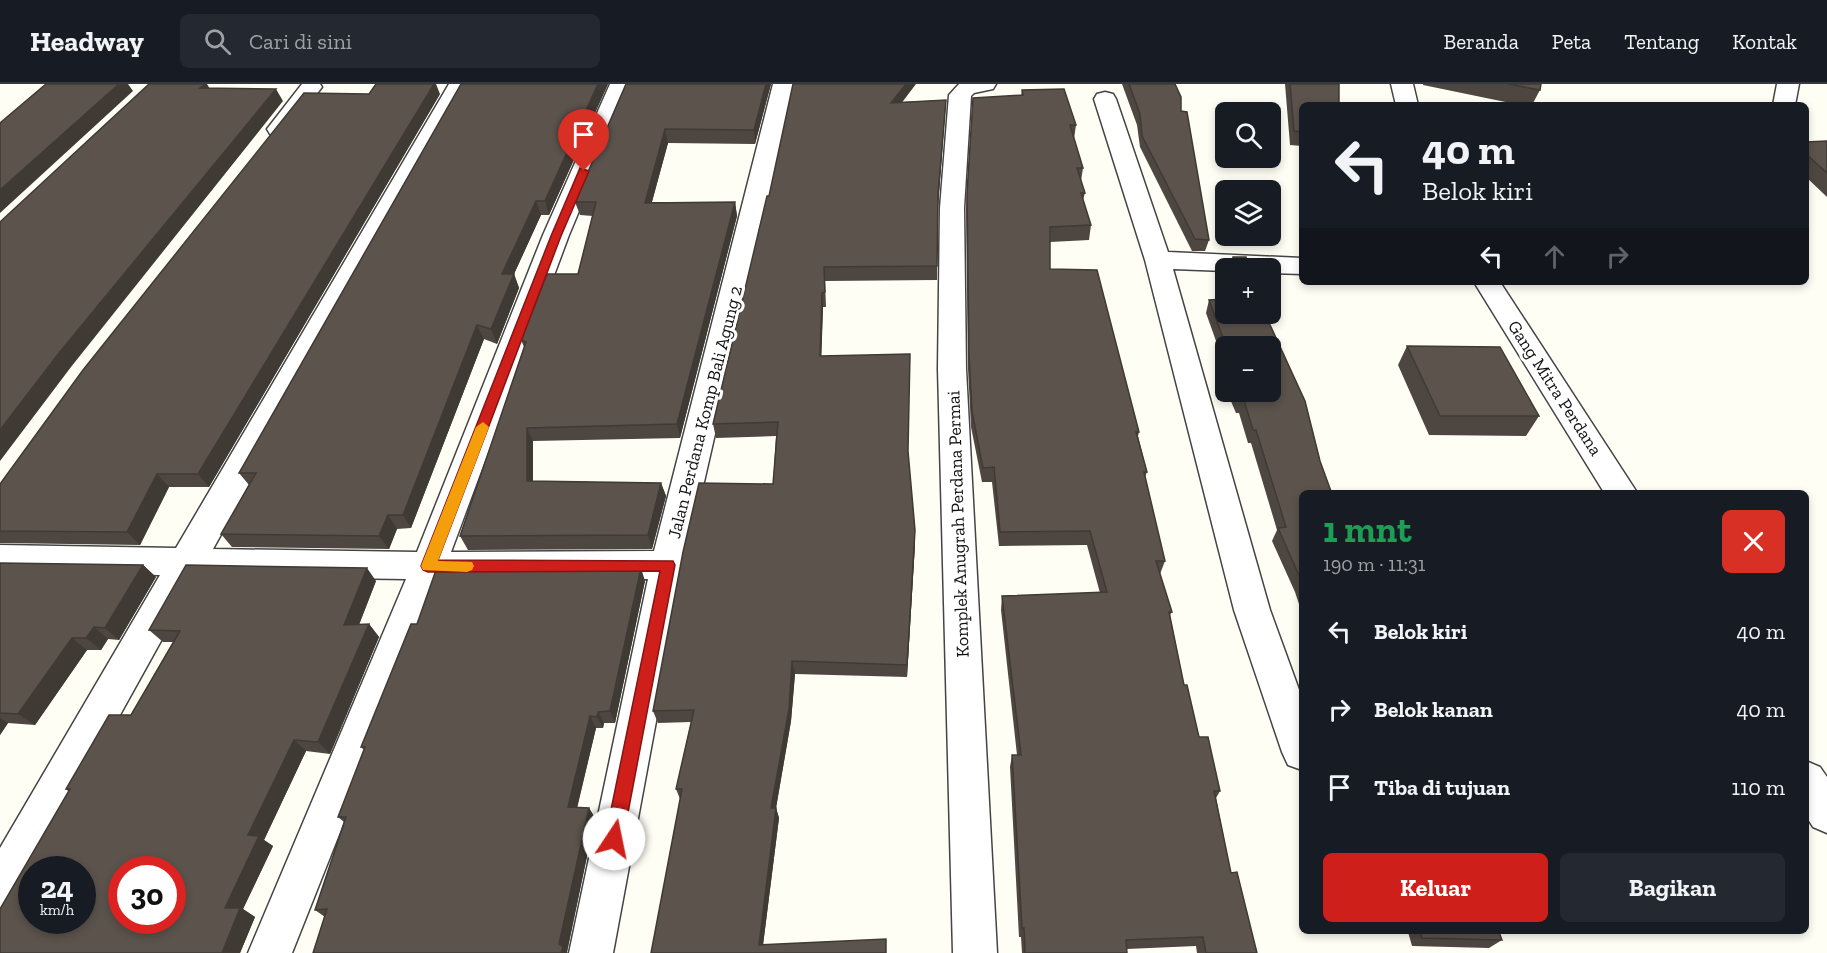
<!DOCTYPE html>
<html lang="id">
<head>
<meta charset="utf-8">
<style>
  body { margin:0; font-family:"Zilla Slab",serif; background:#242831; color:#f1f3f6; height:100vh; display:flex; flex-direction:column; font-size:22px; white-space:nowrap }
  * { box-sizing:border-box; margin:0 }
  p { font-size:20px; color:#9ea1a6 }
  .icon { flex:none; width:33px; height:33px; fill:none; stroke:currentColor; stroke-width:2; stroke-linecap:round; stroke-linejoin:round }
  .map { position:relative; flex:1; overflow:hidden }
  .drawer { position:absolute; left:1299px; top:406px; width:510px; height:444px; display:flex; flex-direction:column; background:#171b24; border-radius:9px; box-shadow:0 3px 9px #0003 }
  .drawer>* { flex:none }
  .banner { position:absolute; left:1299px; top:18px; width:510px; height:183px; border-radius:9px; box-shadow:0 3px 9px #0003; background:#171b24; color:#f1f3f6; overflow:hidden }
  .tools { position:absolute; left:1215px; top:18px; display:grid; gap:12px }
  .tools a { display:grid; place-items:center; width:66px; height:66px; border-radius:9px; background:#171b24; box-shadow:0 3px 9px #0003; font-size:30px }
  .speed { position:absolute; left:18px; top:772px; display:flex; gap:12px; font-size:30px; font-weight:700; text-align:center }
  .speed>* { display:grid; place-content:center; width:78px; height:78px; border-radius:50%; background:#171b24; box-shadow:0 3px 9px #0003; line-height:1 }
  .speed small { font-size:15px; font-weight:400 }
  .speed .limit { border:9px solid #d22; background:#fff; color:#111 }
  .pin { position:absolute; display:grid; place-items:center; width:51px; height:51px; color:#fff; margin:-62px -26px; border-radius:50% 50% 50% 0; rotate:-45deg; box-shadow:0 0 6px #0007 }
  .pin .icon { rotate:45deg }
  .me { position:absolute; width:66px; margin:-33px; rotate:11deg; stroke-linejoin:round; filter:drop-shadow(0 0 4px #0008) }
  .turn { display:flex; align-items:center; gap:21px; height:126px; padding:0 24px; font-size:27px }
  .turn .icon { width:78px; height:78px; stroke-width:2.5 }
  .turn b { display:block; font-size:42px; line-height:51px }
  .lanes { display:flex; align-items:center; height:57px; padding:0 24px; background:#0003; justify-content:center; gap:30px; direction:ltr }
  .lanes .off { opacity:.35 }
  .round { display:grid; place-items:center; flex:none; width:63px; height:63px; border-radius:9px; background:#242831 }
  .summary { display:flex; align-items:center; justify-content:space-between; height:102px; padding:0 24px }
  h1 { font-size:36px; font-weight:700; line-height:45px; color:#1e9e55 }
  .cta { display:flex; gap:12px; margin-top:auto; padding:12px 24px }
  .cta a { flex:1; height:69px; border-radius:9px; background:#cf1f1b; color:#fff; font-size:24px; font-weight:700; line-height:69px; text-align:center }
  .cta a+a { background:#242831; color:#f1f3f6 }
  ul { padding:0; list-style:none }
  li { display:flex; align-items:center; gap:18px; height:78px; padding:0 24px }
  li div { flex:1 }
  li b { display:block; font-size:22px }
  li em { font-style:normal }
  header { display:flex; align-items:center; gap:36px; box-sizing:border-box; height:84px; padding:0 30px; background:#171b24; border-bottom:2px solid #363941 }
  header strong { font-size:28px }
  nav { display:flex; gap:33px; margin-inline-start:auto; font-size:21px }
  .search { width:420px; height:54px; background:#242831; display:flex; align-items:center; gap:15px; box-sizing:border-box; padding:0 21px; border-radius:9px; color:#9ea1a6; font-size:22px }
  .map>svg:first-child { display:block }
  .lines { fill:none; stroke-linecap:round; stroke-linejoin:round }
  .minor-casing { stroke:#444; stroke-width:3 }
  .minor { fill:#fff; fill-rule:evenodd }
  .wall { fill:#4e4741 }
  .shaded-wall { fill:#403a35 }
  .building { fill:#5b534c; stroke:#403a35; stroke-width:1.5; fill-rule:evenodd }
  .route { fill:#cf1f1b; stroke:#871412; stroke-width:1.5 }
  .slow { fill:#f59e0b }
  .labels { text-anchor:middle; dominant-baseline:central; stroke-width:6; stroke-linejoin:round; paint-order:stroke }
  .street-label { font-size:18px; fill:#111; stroke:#fff }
</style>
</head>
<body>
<header>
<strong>Headway</strong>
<div class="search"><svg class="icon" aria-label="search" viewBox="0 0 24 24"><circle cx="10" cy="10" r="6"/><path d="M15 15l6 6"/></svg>Cari di sini</div>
<nav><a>Beranda</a><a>Peta</a><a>Tentang</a><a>Kontak</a></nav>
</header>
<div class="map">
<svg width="1827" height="869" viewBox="0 0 1827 869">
  <rect width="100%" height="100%" fill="#fffef5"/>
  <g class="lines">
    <defs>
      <path id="minor" d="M302,0H320L322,3L286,50L278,52L270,50L267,45Z
        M449,0H471L213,465L417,468L543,151L610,0H632L569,151L451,468L654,467L773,0H795L685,481L613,869H569L648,495L440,496L292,869H248L406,495L197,492L34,786H32V791L15,820L0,826V764L160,491L0,489V461L176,464Z
        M959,0H996L993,5L974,9L971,12L964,124L966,285L997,869H953L938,285L940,124L949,11Z
        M1391,0H1413L1418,21H1396Z
        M1777,0H1799L1795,21H1773Z
        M1105,8L1113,10L1116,15L1168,168L1302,174V190L1270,189V184H1226V187L1173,185L1270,526L1302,614V686L1288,681L1282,668L1234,526L1145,176L1094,15L1097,10Z
        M1474,198H1500L1638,410H1605Z
        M1806,677L1820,683L1827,693V749L1813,743L1806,732Z"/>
    </defs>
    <use href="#minor" class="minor-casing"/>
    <use href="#minor" class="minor"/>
  </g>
  <path class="wall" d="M461,0H608L549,131H541L514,190L519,204L497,260L484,255L411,444L397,445L389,465L232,463L221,450L249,401L239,389Z
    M626,0H771L755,60L668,59L652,118H735L737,132L680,354L533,357V397L661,399L666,412L652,465L468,466L460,452L524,263L521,256L578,190L593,132L580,131L575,118Z
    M1122,0H1175L1209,156L1205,167H1192L1140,63L1137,41Z
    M1285,0H1339V20L1302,21V62L1290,61Z
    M1423,0H1541L1540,6L1532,21H1520L1423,1Z
    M1022,6L1076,41L1074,55L1083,84L1081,97L1085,109L1083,116L1091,141L1089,156L1050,158V185L1139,348L1138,352L1147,388L1145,393L1165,477L1160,490L1172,528L1170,531L1184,601L1199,653L1220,707L1216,714L1231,789L1257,869H1197L1196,862L1127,865V869H1022L1021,853H1019L1010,683L1012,671H1017L1001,526L1002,512L1100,509L1087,461L999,462L992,398H982L971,343L968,285L966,124L973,14L1021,12Z
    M440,10L209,403H169L140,461L0,459V400Z
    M946,16L938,122L937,196L825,197L826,223H823L821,272L908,370L915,446V460L907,593L795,590L791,637L776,724L779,734L763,861L651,869L680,715L676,705L691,638L658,639L653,627L773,400L776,352L716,354L713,340L769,112L902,18Z
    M1827,57V113L1806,93V58Z
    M1226,215V230H1265L1305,317L1320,377L1332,410H1302V529L1295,508L1272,457L1277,446L1251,359H1248L1239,329H1236L1227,308H1270V262H1226V285L1206,229L1209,216Z
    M1407,262L1539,332L1526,352L1429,351L1398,281Z
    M0,479L143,481L156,493L119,556L108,555L101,566H87L35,641L8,639L0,651Z
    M376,497L359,541L369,540L379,553L330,670L306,667L264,756L273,762L243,825L255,833L240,869L66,705L131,631L173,558H163L149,546Z
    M645,497L615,639H604L603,644H596L577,723L589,724L595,734L567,868L325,833L315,826L344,738L338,733L364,666L361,663L417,540Z
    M1408,848H1499L1502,856L1489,864L1412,862Z"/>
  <path class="shaded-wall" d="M118,0H128L133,7L0,129V106Z
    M205,0H207L214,12L200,4Z
    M434,0H436L440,10L209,403L198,390Z
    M598,0H608L549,131L545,117Z
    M766,0H771L755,60L754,46Z
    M906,0H916L891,33V19Z
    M276,5L283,17L71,283L0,377V346L59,269Z
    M946,16L945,30L938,124V110Z
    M665,45L668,59L648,132L645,119Z
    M536,117L541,131L514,190L519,204L497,260L491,245L502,190Z
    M735,118L737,132L680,354L677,340Z
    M822,209L823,223L821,286L820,272Z
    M477,241L484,255L411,444L403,431Z
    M527,344L533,357V411L527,397Z
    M157,390L169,403L140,461L127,448Z
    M661,399L666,412L652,465L648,451Z
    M388,431L397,445L389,465L379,452Z
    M915,446V460L907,593V581Z
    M143,481L156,493L119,556L105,544Z
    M367,484L376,497L354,553L344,541Z
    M641,484L645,497L615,639L610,627Z
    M369,540L379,553L330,670L318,658Z
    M94,543L108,555L101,566L86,554Z
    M72,554L87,566L35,641L18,630Z
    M792,577L795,590L791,637L776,724L779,734L762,869L759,861L771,724Z
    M598,628L604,639L603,644L597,633Z
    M590,632L596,644L575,733L568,723Z
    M0,634L8,639L0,651Z
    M294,656L306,667L264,756L273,762L243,825L255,833L240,869H222L225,824L248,751Z
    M589,724L595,734L567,868L568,869H561L559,860Z"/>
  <path class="building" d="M46,0H119L0,106V39Z
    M149,0H205L200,4L276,5L59,269L0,346V138Z
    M376,0H434L198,390H157L127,448L0,447V400L83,286L304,9L369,10Z
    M461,0H598L545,117H536L502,190H514L491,245L477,241L403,431H388L379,452L221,450L256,389H239Z
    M626,0H766L754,46L665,45L645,119L735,118L677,340L527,344V397L661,399L648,451L460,452L526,258L521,256L547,190H578L596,118H575Z
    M793,0H906L891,19L946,16L938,110L937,182L824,183L825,208L822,209L820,272L910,270L908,367L915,446L907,581L792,577L789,625L771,724H776L759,861L886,855V869H651L682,705H676L694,626L653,627L683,468L699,399L773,400L778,338L713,340L767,112H769Z
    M1129,0H1175L1181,13V27L1187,28L1209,156L1195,155L1142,52L1140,30Z
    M1290,0H1339V20L1351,21H1302V48L1294,47Z
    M1508,0H1541L1540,6Z
    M1064,5L1076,41H1070L1083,84H1077L1085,109H1081L1091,141L1050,143V185L1097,186L1139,348H1136L1147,388H1144L1165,477H1156L1172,528H1169L1184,601H1187L1199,653H1208L1220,707H1214L1231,789L1237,788L1257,869H1206L1203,853L1126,856L1127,869H1025L1024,844H1022L1012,671H1021L1002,512L1107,508L1090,447L1000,448L994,383L983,384L972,328L969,270L967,109L973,14L1023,11L1022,6Z
    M1827,57V89L1806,70V58Z
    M1233,173H1246L1249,184H1233Z
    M1226,215V230H1265L1305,317L1320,377L1332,410H1302V498L1278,444L1286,443L1256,346H1253L1244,316H1240L1237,308H1270V262H1226L1209,216Z
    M1407,262L1500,263L1539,332H1440Z
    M0,479L143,481L105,544L94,543L86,554H72L18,630L0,629Z
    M186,481L367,484L344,541L369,540L318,658L294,656L248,751L259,752L225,824H240L222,869H0V825L70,705H66L109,631H131L180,547L149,546ZM32,786H82V837H32ZM122,786H172V837H122Z
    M641,484L610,627L598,628L597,633L590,632L568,723L589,724L559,860L563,863L561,869H313L327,825L315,826L346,733H338L365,663H361L411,540H417L436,486Z
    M1420,848H1499L1502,856L1422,854Z"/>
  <path class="route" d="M580,84L589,87L561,152L438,476L673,477L675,481L623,755L620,761L614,763L608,761L605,755L660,487L428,488L423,486L421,482L551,152Z"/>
  <path class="slow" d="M483,338L489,343L438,477L472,478L474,482L472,486L467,488L423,486L421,482L476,343Z"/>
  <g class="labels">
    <g class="street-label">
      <text transform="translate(1555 304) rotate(57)">Gang Mitra Perdana</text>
      <text transform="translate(705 328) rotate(-76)">Jalan Perdana Komp Bali Agung 2</text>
      <text transform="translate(958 440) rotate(-92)">Komplek Anugrah Perdana Permai</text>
    </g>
  </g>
</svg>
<div class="tools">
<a><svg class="icon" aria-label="search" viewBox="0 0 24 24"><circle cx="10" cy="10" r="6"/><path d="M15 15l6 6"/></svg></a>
<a><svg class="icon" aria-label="layers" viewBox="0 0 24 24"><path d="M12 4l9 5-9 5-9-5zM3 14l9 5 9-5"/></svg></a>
<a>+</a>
<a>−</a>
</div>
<div class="speed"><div>24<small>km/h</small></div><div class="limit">30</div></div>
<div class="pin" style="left:584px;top:87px;background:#d93025"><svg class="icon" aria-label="arrive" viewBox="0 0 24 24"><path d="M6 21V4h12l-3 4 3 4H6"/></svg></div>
<svg class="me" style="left:614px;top:755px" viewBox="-20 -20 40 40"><circle r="19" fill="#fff"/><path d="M0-13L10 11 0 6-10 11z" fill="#cf1f1b"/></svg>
<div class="banner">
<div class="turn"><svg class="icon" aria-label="left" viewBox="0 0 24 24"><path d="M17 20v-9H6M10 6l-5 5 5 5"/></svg><div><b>40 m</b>Belok kiri</div></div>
<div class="lanes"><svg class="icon" aria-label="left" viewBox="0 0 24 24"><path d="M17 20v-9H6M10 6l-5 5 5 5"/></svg><svg class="icon off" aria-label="ahead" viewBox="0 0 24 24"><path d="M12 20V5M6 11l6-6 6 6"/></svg><svg class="icon off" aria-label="right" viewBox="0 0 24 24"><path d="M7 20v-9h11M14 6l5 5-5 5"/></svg></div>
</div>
<section class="drawer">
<div class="summary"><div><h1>1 mnt</h1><p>190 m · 11:31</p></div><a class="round" style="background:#d93025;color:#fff"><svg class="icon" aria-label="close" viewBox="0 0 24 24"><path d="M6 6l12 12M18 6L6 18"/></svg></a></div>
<ul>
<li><svg class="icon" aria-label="left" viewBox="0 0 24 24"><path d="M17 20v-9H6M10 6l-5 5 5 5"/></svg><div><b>Belok kiri</b></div><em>40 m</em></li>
<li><svg class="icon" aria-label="right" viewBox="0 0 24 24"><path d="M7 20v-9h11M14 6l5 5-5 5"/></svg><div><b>Belok kanan</b></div><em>40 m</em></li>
<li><svg class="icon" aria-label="arrive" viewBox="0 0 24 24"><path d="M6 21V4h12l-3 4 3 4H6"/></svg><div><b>Tiba di tujuan</b></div><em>110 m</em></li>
</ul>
<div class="cta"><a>Keluar</a><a>Bagikan</a></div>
</section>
</div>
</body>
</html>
